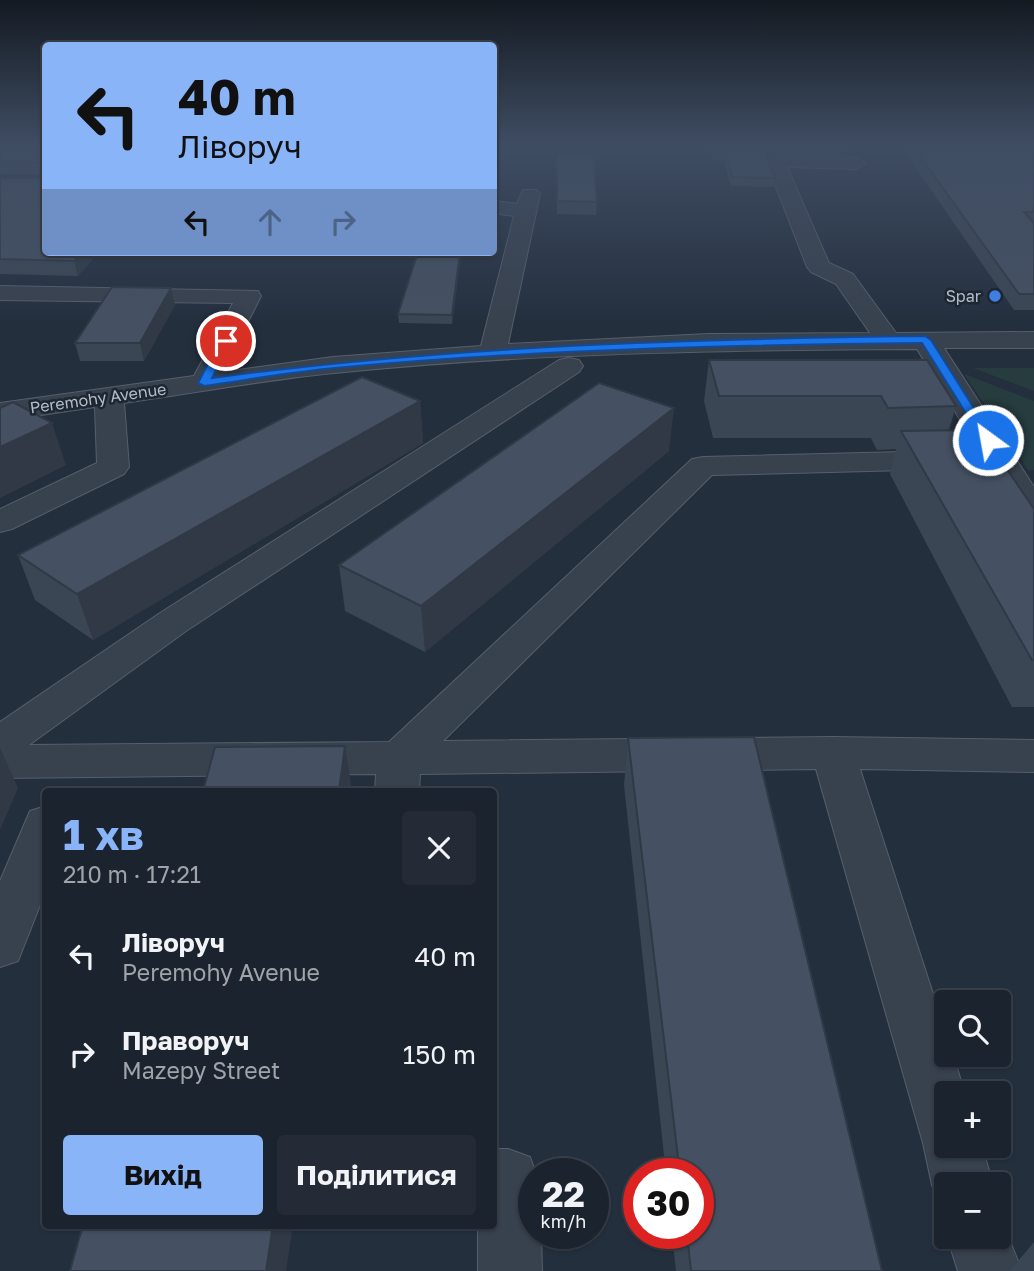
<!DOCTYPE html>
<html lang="uk">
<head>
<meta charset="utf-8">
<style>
  body { margin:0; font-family:"Golos Text",sans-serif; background:#242b36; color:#f1f3f6; height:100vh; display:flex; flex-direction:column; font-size:26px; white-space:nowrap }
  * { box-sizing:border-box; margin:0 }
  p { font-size:23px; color:#a0a4aa }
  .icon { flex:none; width:38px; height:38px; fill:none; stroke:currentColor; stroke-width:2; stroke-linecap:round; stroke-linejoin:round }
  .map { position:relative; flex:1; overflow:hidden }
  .sheet { position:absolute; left:42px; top:788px; width:455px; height:441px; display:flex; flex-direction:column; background:#1b232e; border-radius:7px; box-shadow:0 2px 5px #0004,0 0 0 2px #39404a }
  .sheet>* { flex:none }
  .guide { position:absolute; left:42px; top:42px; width:455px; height:214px; border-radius:7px; box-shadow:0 2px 5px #0004,0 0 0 2px #39404a; background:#8ab4f8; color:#111; overflow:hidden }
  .buttons { position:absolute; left:934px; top:990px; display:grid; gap:14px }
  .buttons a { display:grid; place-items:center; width:77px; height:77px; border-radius:7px; background:#1b232e; box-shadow:0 2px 5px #0004,0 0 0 2px #39404a; font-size:35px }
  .speed { position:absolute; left:518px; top:1158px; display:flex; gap:14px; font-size:35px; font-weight:700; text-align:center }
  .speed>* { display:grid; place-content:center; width:91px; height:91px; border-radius:50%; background:#1b232e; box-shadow:0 2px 5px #0004,0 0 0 2px #39404a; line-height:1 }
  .speed small { font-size:18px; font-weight:400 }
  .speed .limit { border:10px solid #d22; background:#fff; color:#111 }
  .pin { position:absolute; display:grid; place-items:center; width:60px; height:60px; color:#fff; margin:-30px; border:4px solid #fff; border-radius:50%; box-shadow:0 2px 7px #0007 }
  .me { position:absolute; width:77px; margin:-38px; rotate:328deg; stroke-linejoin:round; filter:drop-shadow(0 0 5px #0008) }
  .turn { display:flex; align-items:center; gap:24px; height:147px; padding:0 21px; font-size:32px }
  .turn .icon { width:91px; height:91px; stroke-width:2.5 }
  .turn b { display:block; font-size:49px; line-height:60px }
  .lanes { display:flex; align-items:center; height:66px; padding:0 21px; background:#0003; justify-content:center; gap:35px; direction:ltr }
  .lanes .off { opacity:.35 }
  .round { display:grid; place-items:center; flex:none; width:74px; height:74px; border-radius:7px; background:#242b36 }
  .headline { display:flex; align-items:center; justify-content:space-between; height:119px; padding:0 21px }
  h1 { font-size:42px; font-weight:700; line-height:52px; color:#8ab4f8 }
  .action { display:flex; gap:14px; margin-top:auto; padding:14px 21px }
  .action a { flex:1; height:80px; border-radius:7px; background:#8ab4f8; color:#111; font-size:28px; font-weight:700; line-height:80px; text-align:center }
  .action a+a { background:#242b36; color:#f1f3f6 }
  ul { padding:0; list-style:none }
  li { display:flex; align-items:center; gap:21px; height:98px; padding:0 21px }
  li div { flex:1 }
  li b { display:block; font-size:26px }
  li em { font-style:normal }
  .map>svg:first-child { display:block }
  .green { fill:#263c3f }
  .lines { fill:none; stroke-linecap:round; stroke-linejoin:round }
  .minor-casing { stroke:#565f6c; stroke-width:2 }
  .minor { fill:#38414e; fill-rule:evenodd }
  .wall { fill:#3b4654 }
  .shaded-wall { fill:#303945 }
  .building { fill:#455162; stroke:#303945; stroke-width:2 }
  .route { fill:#1a73e8; stroke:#114b97; stroke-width:2 }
  .shop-dot { fill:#3f7fe0; stroke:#1d2633; stroke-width:2.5 }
  .labels { text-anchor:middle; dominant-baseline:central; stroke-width:5; stroke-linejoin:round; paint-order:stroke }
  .far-poi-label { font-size:16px; fill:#b4bcc9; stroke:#1d2633; text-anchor:end }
  .far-street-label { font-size:16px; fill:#b4bcc9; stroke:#1d2633 }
</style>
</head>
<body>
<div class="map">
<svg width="1034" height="1271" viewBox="0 0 1034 1271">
  <rect width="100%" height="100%" fill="#242f3e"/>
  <path class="green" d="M973,368H1034V391Z
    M964,374L1034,401V470H1028Z"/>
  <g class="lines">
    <defs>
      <path id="minor" d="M775,155L856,157L866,163L856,169L787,167L829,263L853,274L896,333L1034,332V348H944L1034,487V523L1022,520L1017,513L917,349C723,350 528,353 334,373C264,380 194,393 124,403L129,467L124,474L12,529L0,532V509L97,463L95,407L0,421V403L194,376L233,303L0,300V286L258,291L261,296L223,372L333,357L481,346L514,216L494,213V201L517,204L523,190H537L540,194L508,344L709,334L870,333L836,284L811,272L807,267L766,161Z
        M569,358L579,360L583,366L579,372L186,631L29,745L389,742L692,459L703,457L946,451L957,453L962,460L957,467L946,469L712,475L443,741L833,737L1034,740V772L860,769L947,1037V1055H953L965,1094H947V1146H982L993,1185H947V1209L941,1207L932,1185L923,1143L816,769L420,774L419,791H375L376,774L0,778V722L160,613L559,360Z
        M46,806V890L18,961L0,967V881L30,811Z
        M494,1149H508L530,1157L536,1174H534V1234H541L542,1271H478V1225H494Z
        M999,1214L1022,1271H958L947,1237H999Z"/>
    </defs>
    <use href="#minor" class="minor-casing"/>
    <use href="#minor" class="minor"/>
  </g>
  <path class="wall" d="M0,145H46L99,252L78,276L0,274V178H42L45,175L0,174Z
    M710,145H842L840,154L774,153L767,157L775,178L773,187L731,186L724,161H713Z
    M900,145H1034V310H1014Z
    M557,154L597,202L596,215L557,214Z
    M418,252H461L452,324L399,323L398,314Z
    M171,288L175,305L144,361H80L75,343Z
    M709,360L956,406L949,430L975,437L1034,509V707H1012L890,474L896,449L877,450L871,438H713L704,401Z
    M420,401L423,443L93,640L35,600L18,555Z
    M669,451L425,652L345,611L339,565Z
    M628,738L882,1271H676L672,1234H698V1174H666L624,785Z
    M1034,1242V1271H1010Z"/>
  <path class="shaded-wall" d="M773,145H775L774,153L763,160L765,151Z
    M82,252H99L78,276L74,261Z
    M460,252L461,257L452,324V315Z
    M171,288L175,305L144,361L140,343Z
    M420,401L423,443L93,640L77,594Z
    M674,408L669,451L425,652L421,606Z
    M52,423L66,465L0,498V447Z
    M345,746L352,791H339Z
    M0,748L18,788L0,830Z
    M273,1225H293L286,1271H266Z"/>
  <path class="building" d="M0,145H46V252H82L74,261L0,259V178H42L45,175L44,162L0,161Z
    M713,145H773L765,151L775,178L732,177L725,152H714Z
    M912,145H1034V212H1024L1034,223V294H1019Z
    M557,154H593L597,202L557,201Z
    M418,252H460L452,315L398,314Z
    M112,287L171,288L140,343H75Z
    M709,360H927L956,406L888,408L881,396H719Z
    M362,377L420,401L77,594L18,555Z
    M599,383L674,408L421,606L339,565Z
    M13,402L52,423L0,447V408Z
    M970,430L975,437H985L1034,509V660H1032L901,431Z
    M754,737L882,1271H691L687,1234H698V1174H680L628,738Z
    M345,746L339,791H203L215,747Z
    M83,1225H273L266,1271H70Z"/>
  <linearGradient id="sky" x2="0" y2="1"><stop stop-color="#141a22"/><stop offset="0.45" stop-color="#3f4d63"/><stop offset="1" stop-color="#3f4d63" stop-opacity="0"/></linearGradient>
  <rect width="1034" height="323" fill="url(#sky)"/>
  <path class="route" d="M925,336L931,340L994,440L993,442H984L922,343C726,345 530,350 335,368C291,372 247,380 204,386L198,383L220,341L226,338L231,341L212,378C449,346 686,339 925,336Z"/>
  <circle class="shop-dot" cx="995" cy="296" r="7"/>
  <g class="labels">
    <g class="far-poi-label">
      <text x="981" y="296">Spar</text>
    </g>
    <g class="far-street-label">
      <text transform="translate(98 398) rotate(-8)">Peremohy Avenue</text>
    </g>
  </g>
</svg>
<div class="buttons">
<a><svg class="icon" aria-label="search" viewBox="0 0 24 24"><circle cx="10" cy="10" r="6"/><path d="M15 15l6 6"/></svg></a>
<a>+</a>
<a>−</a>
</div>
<div class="speed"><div>22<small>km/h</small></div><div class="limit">30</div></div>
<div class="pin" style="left:226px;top:341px;background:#d93025"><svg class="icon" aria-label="arrive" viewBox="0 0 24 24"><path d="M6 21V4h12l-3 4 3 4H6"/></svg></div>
<svg class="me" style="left:988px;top:440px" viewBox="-20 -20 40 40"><circle r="17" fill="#1a73e8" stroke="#fff" stroke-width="3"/><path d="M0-11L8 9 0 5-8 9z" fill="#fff"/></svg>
<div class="guide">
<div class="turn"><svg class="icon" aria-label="left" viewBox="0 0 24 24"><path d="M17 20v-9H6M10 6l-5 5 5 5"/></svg><div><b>40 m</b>Ліворуч</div></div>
<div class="lanes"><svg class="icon" aria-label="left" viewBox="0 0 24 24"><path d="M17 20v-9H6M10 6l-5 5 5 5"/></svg><svg class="icon off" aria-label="ahead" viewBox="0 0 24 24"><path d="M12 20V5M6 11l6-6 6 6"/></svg><svg class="icon off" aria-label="right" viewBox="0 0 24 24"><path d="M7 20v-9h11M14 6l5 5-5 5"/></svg></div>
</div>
<section class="sheet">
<div class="headline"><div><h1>1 хв</h1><p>210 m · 17:21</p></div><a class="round"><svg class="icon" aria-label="close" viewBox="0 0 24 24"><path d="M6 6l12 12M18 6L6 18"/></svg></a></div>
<ul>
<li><svg class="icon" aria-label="left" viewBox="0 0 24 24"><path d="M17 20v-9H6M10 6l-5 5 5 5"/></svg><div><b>Ліворуч</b><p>Peremohy Avenue</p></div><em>40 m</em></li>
<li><svg class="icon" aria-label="right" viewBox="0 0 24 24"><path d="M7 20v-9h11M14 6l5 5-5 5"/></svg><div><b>Праворуч</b><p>Mazepy Street</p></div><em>150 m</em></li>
</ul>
<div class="action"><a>Вихід</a><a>Поділитися</a></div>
</section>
</div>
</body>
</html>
